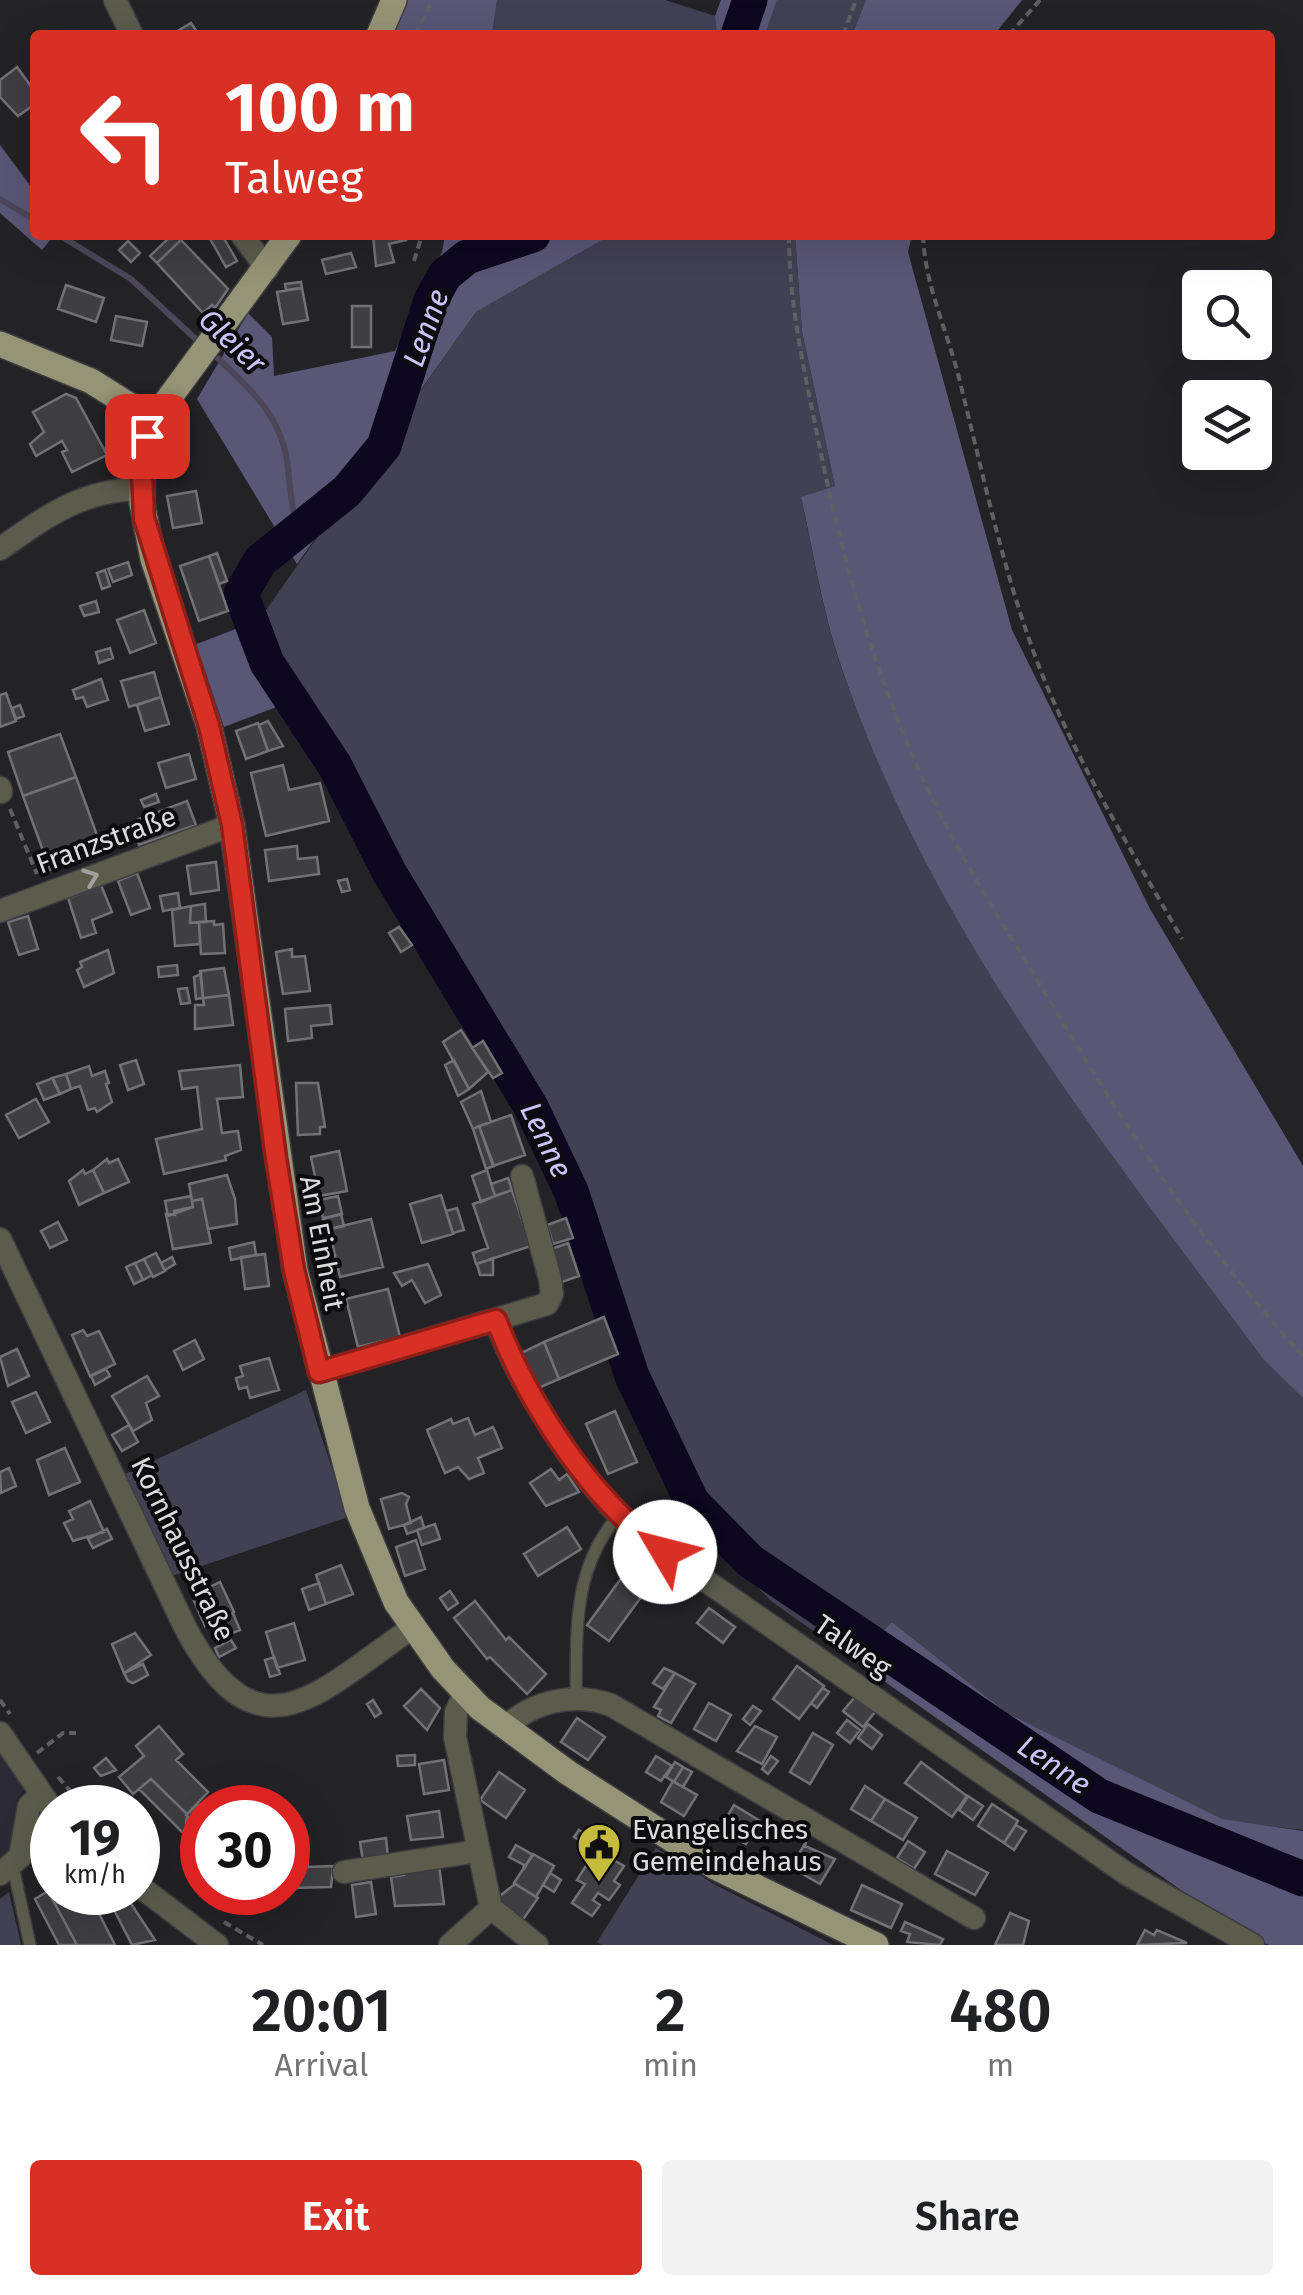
<!DOCTYPE html>
<html lang="en">
<head>
<meta charset="utf-8">
<style>
  body { margin:0; font-family:"Fira Sans",sans-serif; background:#f2f2f2; color:#202124; height:100vh; display:flex; flex-direction:column; font-size:38px; white-space:nowrap }
  * { box-sizing:border-box; margin:0 }
  p { font-size:32px; color:#757577 }
  .icon { flex:none; width:55px; height:55px; fill:none; stroke:currentColor; stroke-width:2; stroke-linecap:round; stroke-linejoin:round }
  .map { position:relative; height:1945px; overflow:hidden }
  .panel { display:flex; flex-direction:column; background:#fff; flex:1 }
  .panel>* { flex:none }
  .top-card { position:absolute; left:30px; top:30px; width:1245px; height:210px; border-radius:10px; box-shadow:0 10px 40px #0002; background:#d93025; color:#fff; overflow:hidden }
  .tools { position:absolute; left:1182px; top:270px; display:grid; gap:20px }
  .tools a { display:grid; place-items:center; width:90px; height:90px; border-radius:10px; background:#fff; box-shadow:0 10px 40px #0002; font-size:50px }
  .speed { position:absolute; left:30px; top:1785px; display:flex; gap:20px; font-size:50px; font-weight:700; text-align:center }
  .speed>* { display:grid; place-content:center; width:130px; height:130px; border-radius:50%; background:#fff; box-shadow:0 10px 40px #0002; line-height:1 }
  .speed small { font-size:25px; font-weight:400 }
  .speed .limit { border:15px solid #d22; background:#fff; color:#111 }
  .pin { position:absolute; display:grid; place-items:center; width:85px; height:85px; color:#fff; margin:-42px; border-radius:20px; box-shadow:0 5px 15px #0006 }
  .me { position:absolute; width:110px; margin:-55px; rotate:307deg; stroke-linejoin:round; filter:drop-shadow(0 0 8px #0008) }
  .turn { display:flex; align-items:center; gap:35px; height:210px; padding:0 30px; font-size:45px }
  .turn .icon { width:130px; height:130px; stroke-width:2.5 }
  .turn b { display:block; font-size:70px; line-height:85px }
  .eta { display:flex; justify-content:space-evenly; align-items:center; height:170px; text-align:center }
  .eta b { font-size:60px; font-weight:600; line-height:70px }
  .primary-button { display:flex; gap:20px; margin-top:auto; padding:20px 30px }
  .primary-button a { flex:1; height:115px; border-radius:10px; background:#d93025; color:#fff; font-size:40px; font-weight:600; line-height:115px; text-align:center }
  .primary-button a+a { background:#f2f2f2; color:#202124 }
  .map>svg:first-child { display:block }
  .built { fill:#2b2a34 }
  .green { fill:#424053 }
  .forest { fill:#5a5676 }
  .lines { fill:none; stroke-linecap:round; stroke-linejoin:round }
  .stream { stroke:#4b4759; stroke-width:6 }
  .river { stroke:#0d0720; stroke-width:35 }
  .building { fill:#3e3e43; stroke:#727177; stroke-width:2.5 }
  .lane-casing { stroke:#3d3d41; stroke-width:14 }
  .street-casing { stroke:#3d3d41; stroke-width:25 }
  .primary-casing { stroke:#3d3d41; stroke-width:28 }
  .path { stroke:#605f63; stroke-width:4; stroke-dasharray:8 5; stroke-linecap:butt }
  .lane { stroke:#5c5c4d; stroke-width:11 }
  .street { stroke:#5c5c4d; stroke-width:22 }
  .primary { stroke:#969476; stroke-width:25 }
  .oneway { stroke:#a2a29d }
  .route-casing { stroke:#8d1f18; stroke-width:25 }
  .route { stroke:#d93025; stroke-width:18 }
  .labels { text-anchor:middle; dominant-baseline:central; stroke-width:8; stroke-linejoin:round; paint-order:stroke }
  .street-label { font-size:28px; fill:#dcdbde; stroke:#0c0c0e }
  .poi-label { font-size:28px; fill:#dcdbde; stroke:#0c0c0e; text-anchor:start }
  .water-label { font-size:30px; font-style:italic; fill:#cbc4fe; stroke:#0c0c0e }
</style>
</head>
<body>
<div class="map">
<svg width="1303" height="1945" viewBox="0 0 1303 1945">
  <rect width="100%" height="100%" fill="#232327"/>
  <path class="built" d="M0,1745L26,1788L17,1798L21,1846L0,1868Z"/>
  <path class="green" d="M497,0H665L715,16L717,35H492Z
    M777,0H866L852,35H765Z
    M611,235H795L802,331L835,486L801,498C813,552 822,609 839,661C928,923 1101,1140 1264,1359L1303,1398V1830L1222,1820L1007,1713L892,1622L854,1660L771,1601L682,1508L649,1427L576,1169L480,996L402,888L308,695L259,620L476,312Z
    M306,1390L348,1517L172,1576L125,1474Z
    M656,1848L714,1884L833,1945H602L597,1942Z
    M9,1892L21,1945H0V1899Z"/>
  <path class="forest" d="M403,0H497L492,35H389Z
    M721,0H777L765,35H717L715,16Z
    M866,0H1022L994,35H852Z
    M0,145L35,192V235H54L42,250L0,213Z
    M445,235H611L476,312L297,564L197,399L248,313L272,337L274,376L395,351L442,252Z
    M795,235H912L908,252L1012,630L1150,909L1303,1166V1398L1264,1360C1101,1141 926,923 839,660C822,608 813,551 801,497L835,486L802,331Z
    M259,620L308,695L224,727L194,645Z
    M892,1622L1007,1713L1222,1819L1303,1831V1945H1269L1242,1933L854,1660Z"/>
  <g class="lines">
    <path class="stream" d="M0,199L35,220
      M59,235L131,279L200,343
      M210,351C244,383 279,411 287,460C290,485 291,507 298,532"/>
    <path class="river" d="M738,35L750,0
      M533,235L467,257L445,275L431,300L384,446L347,491L260,561L241,594L267,663L335,766L389,872L531,1107L571,1191L632,1376L692,1502L750,1561L1099,1796L1303,1879"/>
  </g>
  <path class="building" d="M191,23L199,35H171Z
    M17,67L35,92V104L18,116L0,97V80Z
    M172,235L181,240L157,263L150,256Z
    M208,235H222L237,261L226,267Z
    M373,235H405L406,240L389,244L394,262L376,266Z
    M181,240L228,289L215,308L212,305L203,313L157,263Z
    M128,241L140,253L131,262L119,250Z
    M351,253L356,267L326,274L322,260Z
    M301,282L302,288L286,290L285,284Z
    M66,285L104,298L96,322L58,309Z
    M302,288L308,320L283,324L277,292Z
    M352,306H371V347H352Z
    M116,316L147,322L142,346L111,340Z
    M66,394L76,398L107,455L72,472L62,452L67,450L62,441L36,456L30,444L44,432L33,412Z
    M196,491L202,523L173,528L167,496Z
    M217,553L227,581L219,584L209,556Z
    M209,556L228,611L199,621L180,566Z
    M128,562L132,575L113,582L108,569Z
    M105,570L110,586L102,589L97,573Z
    M96,601L99,612L84,616L80,606Z
    M144,610L156,643L130,653L117,620Z
    M110,648L113,658L99,663L96,652Z
    M154,672L161,697L129,707L121,681Z
    M101,679L108,700L87,707L83,697L76,699L73,690Z
    M6,693L16,721L0,727V695Z
    M161,697L169,724L145,731L137,705Z
    M20,705L24,716L16,719L12,708Z
    M268,721L283,746L268,751L259,725Z
    M258,723L268,751L246,759L236,731Z
    M60,734L76,777L23,796L8,752Z
    M189,754L196,779L166,788L158,763Z
    M283,765L289,790L320,783L329,821L266,836L251,773Z
    M76,777L103,852L50,870L23,796Z
    M156,794L159,802L144,807L141,800Z
    M187,801L196,825L139,845L131,822Z
    M297,846L298,859L317,857L319,874L269,881L265,850Z
    M216,862L219,890L191,894L187,866Z
    M137,873L150,908L131,915L118,881Z
    M347,879L350,890L342,892L338,881Z
    M101,885L112,912L92,920L96,933L81,938L68,898Z
    M178,893L180,908L163,911L160,896Z
    M205,904L206,922L190,923L191,906Z
    M191,906L190,923L199,922L200,944L175,946L172,910Z
    M28,916L38,949L19,955L8,922Z
    M214,921V925L223,924L225,953L201,954L199,922Z
    M399,927L412,945L401,952L389,933Z
    M292,949V957L305,956L310,991L283,994L276,952Z
    M108,950L114,973L84,987L77,970L82,967L80,962Z
    M177,965L178,975L159,977L158,967Z
    M224,968L229,995L203,998L200,971Z
    M201,974L203,998L196,999L194,977Z
    M187,988L190,1003L181,1004L178,989Z
    M229,995L233,1025L195,1029V1005H204L203,998Z
    M330,1005L332,1024L311,1026L312,1038L288,1041L285,1009Z
    M461,1030L488,1072L469,1089L443,1042Z
    M483,1041L502,1073L493,1078L472,1048Z
    M136,1060L144,1084L128,1090L120,1065Z
    M454,1060L469,1089L458,1096L445,1065Z
    M240,1065L243,1097L217,1099L222,1133L238,1131L241,1150L225,1156L226,1160L164,1174L156,1139L202,1129L197,1087L182,1089L179,1071Z
    M89,1066L92,1076L105,1071L109,1083L106,1084L112,1102L97,1112L95,1108L88,1110L80,1086L71,1089L66,1074Z
    M66,1074L71,1089L60,1094L52,1078Z
    M53,1078L60,1094L44,1100L37,1084Z
    M296,1083H318L325,1127H320V1134L298,1135Z
    M481,1091L491,1122L473,1129L461,1102Z
    M36,1099L49,1122L19,1138L6,1115Z
    M511,1115L525,1155L493,1166L479,1126Z
    M479,1126L494,1166L486,1169L473,1129Z
    M339,1151L347,1191L319,1196L311,1157Z
    M107,1159L109,1163L118,1159L129,1182L104,1193L93,1170Z
    M83,1170L85,1174L93,1170L104,1193L79,1205L69,1181Z
    M487,1170L495,1196L481,1202L472,1176Z
    M227,1175L235,1199L237,1224L208,1229L202,1199L192,1201L189,1184Z
    M508,1178L512,1190L495,1196L491,1184Z
    M512,1190L531,1246L476,1264L473,1253L488,1248L473,1204Z
    M441,1195L453,1234L422,1243L410,1204Z
    M191,1196L193,1207L168,1216L165,1201Z
    M338,1196L342,1214L323,1219L320,1200Z
    M202,1199L211,1243L173,1249L166,1214L175,1215L174,1211L193,1207L192,1201Z
    M457,1208L464,1230L453,1233L446,1211Z
    M341,1214L344,1226L327,1230L324,1218Z
    M566,1218L573,1238L553,1244L547,1225Z
    M371,1219L383,1267L340,1277L329,1229Z
    M58,1222L67,1240L50,1248L41,1231Z
    M254,1242L256,1255L231,1260L229,1248Z
    M568,1243L579,1276L562,1282L551,1249Z
    M156,1253L165,1271L153,1277L144,1259Z
    M265,1254L269,1286L245,1289L241,1257Z
    M172,1257L175,1264L165,1270L161,1263Z
    M493,1258V1275H480L477,1264Z
    M144,1259L152,1275L143,1280L135,1263Z
    M135,1263L143,1280L134,1284L126,1267Z
    M428,1264L441,1295L425,1303L412,1280L402,1286L394,1273Z
    M388,1289L400,1337L358,1347L346,1299Z
    M604,1317L618,1354L559,1379L544,1342Z
    M83,1330L87,1336L99,1331L115,1364L90,1376L72,1335Z
    M195,1340L204,1359L183,1370L174,1351Z
    M544,1342L559,1379L536,1389L521,1353Z
    M17,1349L29,1376L8,1386L0,1357Z
    M269,1358L279,1390L250,1398L247,1387L239,1389L236,1378L243,1376L240,1366Z
    M106,1369L110,1376L95,1385L91,1376Z
    M147,1376L159,1396L146,1403L152,1420L133,1431L112,1396Z
    M36,1392L50,1422L26,1433L12,1402Z
    M615,1411L637,1462L608,1474L586,1424Z
    M468,1418L475,1435L493,1427L502,1448L478,1458L484,1473L469,1479L458,1467L445,1473L427,1430L451,1419L453,1424Z
    M129,1425L138,1442L122,1451L112,1435Z
    M65,1448L80,1482L49,1495L37,1460Z
    M9,1468L16,1486L1,1493L0,1472Z
    M551,1469L559,1480L567,1474L579,1492L546,1506L530,1483Z
    M402,1493L409,1497L406,1504L411,1523L389,1529L381,1499Z
    M90,1501L104,1532L73,1541L64,1523L73,1519L69,1511Z
    M421,1517L424,1528L407,1534L404,1525Z
    M435,1524L440,1539L422,1545L417,1530Z
    M567,1527L581,1549L538,1576L524,1554Z
    M107,1529L112,1539L93,1548L88,1539Z
    M416,1540L425,1569L405,1576L396,1547Z
    M341,1565L353,1594L326,1604L316,1575Z
    M625,1573L647,1589L609,1641L587,1625Z
    M220,1582L234,1612L205,1626L194,1601L204,1597L202,1591Z
    M319,1583L326,1604L309,1610L302,1589Z
    M450,1591L458,1603L448,1610L440,1598Z
    M475,1601L506,1640L509,1637L546,1674L527,1694L490,1657L487,1659L454,1618Z
    M709,1608L735,1627L723,1643L697,1623Z
    M233,1613L240,1630L225,1636L218,1620Z
    M294,1623L305,1660L277,1668L266,1632Z
    M135,1633L151,1655L124,1673L112,1644Z
    M231,1640L236,1648L219,1657L215,1648Z
    M274,1657L280,1674L270,1677L265,1660Z
    M143,1664L148,1675L133,1683L128,1681L124,1673Z
    M797,1666L824,1686L799,1719L773,1699Z
    M664,1668L675,1673L663,1689L653,1683Z
    M675,1673L695,1684L671,1723L658,1716L661,1710L654,1707Z
    M823,1688L829,1692L817,1708L811,1703Z
    M421,1689L440,1708L427,1730L404,1706Z
    M855,1697L875,1712L863,1727L843,1711Z
    M373,1700L381,1713L375,1717L367,1704Z
    M709,1703L731,1715L716,1741L694,1729Z
    M753,1706L761,1711L750,1725L743,1719Z
    M577,1718L605,1737L588,1760L561,1742Z
    M847,1720L860,1730L850,1743L837,1733Z
    M868,1724L882,1735L872,1749L858,1738Z
    M159,1726L183,1754L176,1760L208,1792L187,1814L151,1779L133,1794L119,1777L144,1756L136,1746Z
    M755,1726L777,1737L762,1764L737,1751Z
    M813,1733L833,1745L810,1784L790,1772Z
    M415,1755V1765L398,1766L397,1756Z
    M656,1756L672,1766L661,1781L646,1772Z
    M771,1756L778,1761L768,1774L762,1769Z
    M106,1758L116,1770L101,1776L94,1768Z
    M444,1760L449,1790L424,1794L419,1764Z
    M675,1762L683,1767L674,1782L666,1777Z
    M921,1762L967,1796L952,1817L905,1783Z
    M683,1767L692,1772L683,1787L674,1782Z
    M499,1772L525,1790L506,1818L480,1800Z
    M151,1779L187,1814L185,1835L139,1789Z
    M673,1781L697,1795L684,1816L661,1802Z
    M865,1786L885,1799L871,1821L851,1809Z
    M968,1796L983,1806L973,1820L959,1810Z
    M885,1799L917,1818L903,1840L871,1821Z
    M198,1804L202,1808V1840L186,1831L190,1819L186,1815Z
    M992,1804L1018,1821L1004,1843L978,1826Z
    M734,1805L760,1821L746,1844L720,1829Z
    M439,1811L443,1837L411,1840L407,1816Z
    M1016,1825L1026,1831L1014,1850L1004,1843Z
    M579,1830L593,1839L588,1846L574,1837Z
    M386,1838L388,1857L363,1861L360,1842Z
    M908,1841L925,1852L914,1869L897,1858Z
    M806,1842L805,1846L835,1859L820,1884L791,1867Z
    M516,1845L533,1855L523,1870L524,1865L509,1857Z
    M596,1850L624,1866L614,1881L620,1885L609,1900L598,1893L593,1900L600,1905L592,1916L572,1903L585,1884L577,1880Z
    M947,1851L988,1873L975,1895L935,1874Z
    M533,1854L554,1866L536,1897L514,1883Z
    M307,1856L308,1867L333,1866L331,1887L290,1888L288,1858Z
    M439,1865L444,1904L395,1906L391,1877L404,1875L403,1870Z
    M550,1873L561,1880L554,1892L543,1885Z
    M371,1882L376,1914L356,1917L352,1885Z
    M515,1884L538,1898L522,1921L496,1899Z
    M862,1885L902,1904L891,1928L851,1910Z
    M52,1889V1892H76L55,1904L48,1891Z
    M48,1891L55,1904L77,1945H59L35,1899Z
    M76,1892H88L115,1945H77L55,1904Z
    M105,1892L124,1893L155,1940L132,1945Z
    M1010,1913L1029,1921L1023,1945H995Z
    M905,1922L943,1939L940,1945L907,1942L910,1934L901,1931Z
    M1145,1930L1154,1935L1157,1930L1187,1943L1137,1945Z"/>
  <g class="lines">
    <defs>
      <path id="lane" d="M576,1701C577,1634 571,1569 619,1515
        M13,1867L30,1945"/>
      <path id="street" d="M115,0L132,35
        M242,235L267,269
        M0,549C45,517 83,489 141,489
        M0,788L1,792
        M0,911L232,825
        M0,1239L185,1627C258,1766 319,1691 412,1628
        M495,1320C522,1390 579,1480 636,1532L1127,1874L1253,1945
        M319,1372L547,1304L552,1294L550,1279L522,1176
        M465,1694L456,1712L455,1737L491,1908L537,1945
        M505,1728C532,1701 574,1692 611,1705L974,1918
        M0,1733L52,1809
        M344,1872L478,1851
        M0,1874L20,1857L29,1806L39,1796
        M138,1885L217,1945
        M450,1945L491,1908"/>
      <path id="primary" d="M379,35L394,0
        M289,235L153,420L143,458L142,503L153,559L209,726L232,825L295,1270L357,1508L396,1602L443,1669L480,1708L567,1772L715,1867L876,1945
        M0,344L91,381L153,420"/>
    </defs>
    <use href="#lane" class="lane-casing"/>
    <use href="#street" class="street-casing"/>
    <use href="#primary" class="primary-casing"/>
    <path class="path" d="M415,35L433,0
      M843,35L856,0
      M1009,35L1040,0
      M789,235C789,301 803,365 816,429C842,560 878,691 938,810C972,878 1014,941 1053,1006C1127,1130 1205,1249 1303,1356
      M923,235C925,287 948,332 960,382C984,478 1004,576 1040,669C1077,763 1132,851 1182,939
      M414,261L422,235
      M10,809L37,874
      M0,1700L10,1714
      M37,1753L63,1733H76
      M58,1777L85,1808
      M224,1922L263,1945"/>
    <use href="#lane" class="lane"/>
    <use href="#street" class="street"/>
    <use href="#primary" class="primary"/>
  </g>
  <defs><path id="oneway-chevron" d="M-2-3.5L2.5 0L-2 3.5" fill="none" stroke-width="1.6" stroke-linecap="round" stroke-linejoin="round" transform="scale(2.5)"/></defs>
  <use class="oneway" href="#oneway-chevron" transform="translate(91 877) rotate(-20)"/>
  <g class="lines">
    <defs>
      <path id="route" d="M147,436L142,472L144,518L209,726L232,825L276,1158L294,1270L319,1372L496,1320C528,1403 591,1501 665,1552"/>
    </defs>
    <use href="#route" class="route-casing"/>
    <use href="#route" class="route"/>
  </g>
  <defs>
    <symbol id="civic-pin" viewBox="-11 -11 22 30"><path d="M0 17L-7.5 6A9.5 9.5 0 1 1 7.5 6Z" fill="#c5bc3d" stroke="#0c0c0e"/><path d="M-.6-6.5H3V-4.5H.6V-3L4-1V1h2V6H-6V1h2V-1L-.6-3ZM-1.2 2.5V6h2.4V2.5Z" fill="#111"/></symbol>
  </defs>
  <g fill-rule="evenodd">
    <use href="#civic-pin" x="574" y="1820" width="50" height="68"/>
  </g>
  <g class="labels">
    <g class="street-label">
      <text transform="translate(106 840) rotate(-20)">Franzstraße</text>
      <text transform="translate(322 1243) rotate(79)">Am Einheit</text>
      <text transform="translate(183 1549) rotate(64)">Kornhausstraße</text>
      <text transform="translate(853 1646) rotate(35)">Talweg</text>
    </g>
    <g class="poi-label">
      <text x="632" y="1829">Evangelisches<tspan x="632" dy="32">Gemeindehaus</tspan></text>
    </g>
    <g class="water-label">
      <text transform="translate(426 328) rotate(-70)">Lenne</text>
      <text transform="translate(232 341) rotate(43)">Gleier</text>
      <text transform="translate(546 1140) rotate(64)">Lenne</text>
      <text transform="translate(1054 1765) rotate(34)">Lenne</text>
    </g>
  </g>
</svg>
<div class="tools">
<a><svg class="icon" aria-label="search" viewBox="0 0 24 24"><circle cx="10" cy="10" r="6"/><path d="M15 15l6 6"/></svg></a>
<a><svg class="icon" aria-label="layers" viewBox="0 0 24 24"><path d="M12 4l9 5-9 5-9-5zM3 14l9 5 9-5"/></svg></a>
</div>
<div class="speed"><div>19<small>km/h</small></div><div class="limit">30</div></div>
<div class="pin" style="left:147px;top:436px;background:#d93025"><svg class="icon" aria-label="arrive" viewBox="0 0 24 24"><path d="M6 21V4h12l-3 4 3 4H6"/></svg></div>
<svg class="me" style="left:665px;top:1552px" viewBox="-20 -20 40 40"><circle r="19" fill="#fff"/><path d="M0-13L10 11 0 6-10 11z" fill="#d93025"/></svg>
<div class="top-card">
<div class="turn"><svg class="icon" aria-label="left" viewBox="0 0 24 24"><path d="M17 20v-9H6M10 6l-5 5 5 5"/></svg><div><b>100 m</b>Talweg</div></div>
</div>
</div>
<section class="panel">
<div class="eta">
<div><b>20:01</b><p>Arrival</p></div>
<div><b>2</b><p>min</p></div>
<div><b>480</b><p>m</p></div>
</div>
<div class="primary-button"><a>Exit</a><a>Share</a></div>
</section>
</body>
</html>
